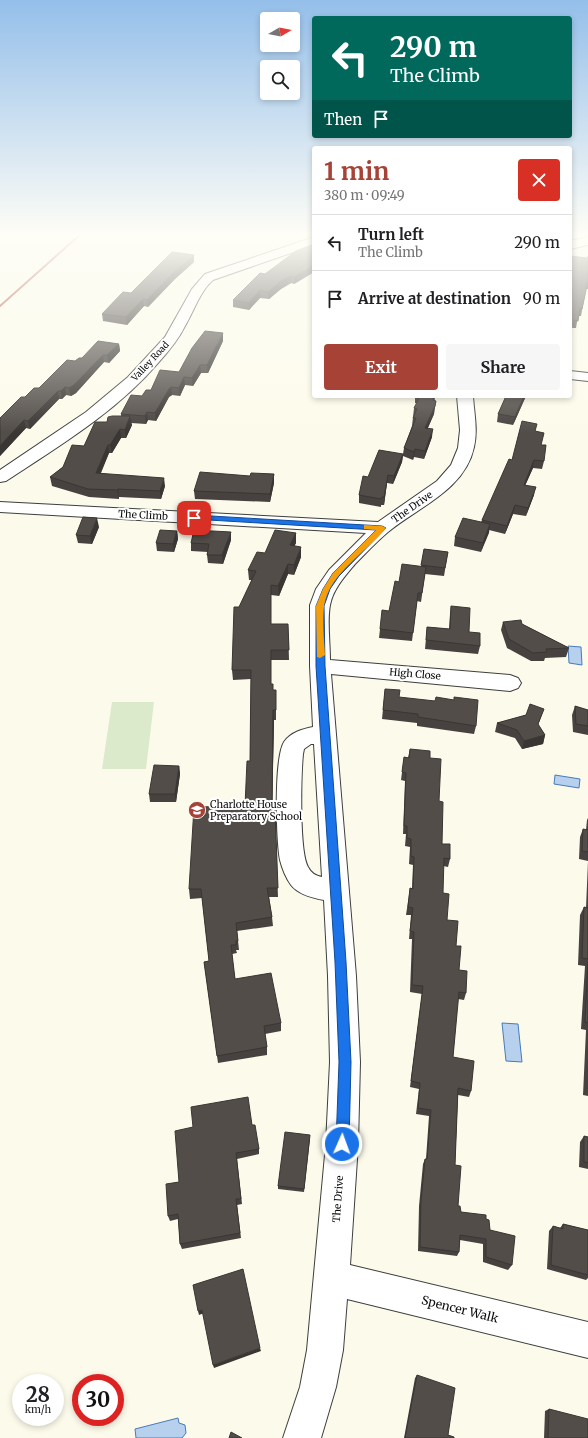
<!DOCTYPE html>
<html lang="en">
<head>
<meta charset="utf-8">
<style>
  body { margin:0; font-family:Merriweather,serif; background:#f6f6f6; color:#202124; height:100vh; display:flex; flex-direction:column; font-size:15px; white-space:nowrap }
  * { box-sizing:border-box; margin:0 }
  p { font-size:13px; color:#757577 }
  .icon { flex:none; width:22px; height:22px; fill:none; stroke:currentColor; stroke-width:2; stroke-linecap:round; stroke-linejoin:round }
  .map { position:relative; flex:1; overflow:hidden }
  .side { position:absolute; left:312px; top:146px; width:260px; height:252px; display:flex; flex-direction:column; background:#fff; border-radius:4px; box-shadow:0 2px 6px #0003 }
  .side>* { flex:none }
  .top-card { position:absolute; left:312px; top:16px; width:260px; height:122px; border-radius:4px; box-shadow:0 2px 6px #0003; background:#00695c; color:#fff; overflow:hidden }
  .needle { width:26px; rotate:81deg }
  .buttons { position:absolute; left:260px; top:12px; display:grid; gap:8px }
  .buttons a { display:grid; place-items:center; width:40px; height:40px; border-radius:4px; background:#fff; box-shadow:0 2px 6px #0003; font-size:20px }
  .speed { position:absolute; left:12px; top:1374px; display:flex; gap:8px; font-size:20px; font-weight:700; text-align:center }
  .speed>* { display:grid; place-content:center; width:52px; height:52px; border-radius:50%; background:#fff; box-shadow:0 2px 6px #0003; line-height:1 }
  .speed small { font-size:10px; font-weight:400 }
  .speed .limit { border:6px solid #d22; background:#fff; color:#111 }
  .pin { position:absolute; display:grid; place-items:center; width:34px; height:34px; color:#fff; margin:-17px; border-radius:8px; box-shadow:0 2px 6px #0006 }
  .me { position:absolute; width:44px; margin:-22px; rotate:2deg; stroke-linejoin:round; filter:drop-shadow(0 0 3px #0008) }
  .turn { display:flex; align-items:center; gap:14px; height:84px; padding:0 12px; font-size:18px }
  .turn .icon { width:52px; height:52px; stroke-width:2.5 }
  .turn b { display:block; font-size:28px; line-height:34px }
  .then { display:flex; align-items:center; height:38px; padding:0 12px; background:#0003; gap:8px; font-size:15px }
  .round { display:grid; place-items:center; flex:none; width:42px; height:42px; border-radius:4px; background:#f6f6f6 }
  .head { display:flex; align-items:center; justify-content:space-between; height:68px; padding:0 12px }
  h1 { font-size:24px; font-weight:700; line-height:30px; color:#a74236 }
  .cta { display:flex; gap:8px; margin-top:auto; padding:8px 12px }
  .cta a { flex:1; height:46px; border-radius:4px; background:#a74236; color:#fff; font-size:16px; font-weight:700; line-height:46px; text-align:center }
  .cta a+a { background:#f6f6f6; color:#202124 }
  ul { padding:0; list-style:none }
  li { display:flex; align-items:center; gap:12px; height:56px; padding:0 12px; border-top:1px solid #e0e0e0 }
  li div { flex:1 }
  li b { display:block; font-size:15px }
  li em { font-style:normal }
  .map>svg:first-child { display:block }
  .pitch { fill:#daeaca }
  .water { fill:#b6d0ed; stroke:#487bba }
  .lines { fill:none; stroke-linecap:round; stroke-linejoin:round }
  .minor-casing { stroke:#3e3e3e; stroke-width:2 }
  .minor { fill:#fff; fill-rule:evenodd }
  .rail { stroke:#a74236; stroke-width:2 }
  .wall { fill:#47423f }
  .shaded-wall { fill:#393633 }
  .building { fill:#524d49; stroke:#393633 }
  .route { fill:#1a73e8; stroke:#114b97 }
  .slow { fill:#f59e0b }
  .labels { text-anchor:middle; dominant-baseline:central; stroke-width:4; stroke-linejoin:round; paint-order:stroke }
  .far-street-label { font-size:9px; fill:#0b0b0b; stroke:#fff }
  .street-label { font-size:10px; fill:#0b0b0b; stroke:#fff }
  .poi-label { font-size:10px; fill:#0b0b0b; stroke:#fff; text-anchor:start }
  .near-street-label { font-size:12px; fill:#0b0b0b; stroke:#fff }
</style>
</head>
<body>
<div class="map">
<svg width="588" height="1438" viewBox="0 0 588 1438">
  <rect width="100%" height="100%" fill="#fcfbeb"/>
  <path class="pitch" d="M112,702H154L146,769H102Z"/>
  <path class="water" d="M568,646L581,647L582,665L569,663Z
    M555,775L580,779L579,788L554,784Z
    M502,1023L518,1024L522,1062L506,1061Z
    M178,1418L179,1423L185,1425L186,1433L182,1438H136L135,1429Z"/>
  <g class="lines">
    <defs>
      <path id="minor" d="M314,237V245L213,280C200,291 194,311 185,326C178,340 168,352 158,363C116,412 59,446 6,481L0,482V470L86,412L128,377L165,337L192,289L205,274Z
        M588,237V245L570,249V241Z
        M570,371L588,373V381L570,379Z
        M457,396H473C474,413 478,430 474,447C465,490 418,507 388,532C376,542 366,553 355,564C345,576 333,589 330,605C327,621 330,643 330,660L510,675L518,678L521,683L518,688L510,691L331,674L356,976L360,1062L358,1144L350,1265L588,1322V1358L347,1299L343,1350L336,1387L321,1438H283L300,1387L307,1350L326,1144L330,1062L328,976L324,900C312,898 298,894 291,885C286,878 282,868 280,860C276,839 274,758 284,742C291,732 303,729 313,727L310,666V605L316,589L329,570L366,533L0,512V502L378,522L437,481L451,465L458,448L460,430ZM311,744H314L322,877C316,876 311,873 308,867C299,851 301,775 303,754L304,749Z"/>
    </defs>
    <use href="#minor" class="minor-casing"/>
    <use href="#minor" class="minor"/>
    <path class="rail" d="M0,306L83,232"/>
  </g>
  <path class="wall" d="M314,244V272L294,284L291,283L281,289L269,299L260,298L249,310L233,307V300L265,274Z
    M588,256V289H586L581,316H578L576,328H572Z
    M194,262L175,279L148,307L144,306L127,325L103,321L102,314L131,293Z
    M223,341L208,373H201L193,386L185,385L180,396L172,395L169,397L156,421L148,420L146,424L131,423L132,425L126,438H121L112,453H109L101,473L165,486L161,499L119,497V499L89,497L52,486L50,477L63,467L84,446L107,422L121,416V414L142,396L179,372Z
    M119,344L120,351L109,363L104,362L76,393L71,396L66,395L62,399H59L30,429L26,428L0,456V418L25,397L39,388L75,361Z
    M415,396H435L434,414L428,428L432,437L424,459L414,457L413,460L403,456L402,462L393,484L387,483L384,505H381V507L359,503V495L368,477L403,454L404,448L412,426L414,408L417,403H415Z
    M506,396H526L513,425L497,422L498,414Z
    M535,431L541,445L544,461L542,469L533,468L525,485L534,495L526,516L513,514L505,534L489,530L481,552L454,546L455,537L481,522L512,460Z
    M274,474V483L270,502L195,499L194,491Z
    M99,527L92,544L78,543L76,535Z
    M177,531L178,539L174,552L157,551L156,543Z
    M296,533V543L294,546L301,557L294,575L288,574L279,596L271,595V624H288L289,660H271V684L273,690H276V720H274L272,810H275L278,897H269L272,917L273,926L237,931L239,950H236L237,953L232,954L235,979L281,1023V1031L265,1034L267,1047V1055L218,1063L204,962L209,961L202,898L190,899L189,889L245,806L250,761L251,679L233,680L232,670L239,607L252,580H249L248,570L265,553Z
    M231,540L223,564L208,563L207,555L208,552L191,551V543Z
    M424,549L448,552L444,576L425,574L421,602L417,601L412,641L379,638L380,629L389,611L399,582L421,567Z
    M451,606L469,632L480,646L478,654L425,649L427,627L449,629L450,614Z
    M503,622L522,624L569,648L566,657L545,658L544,661H531L507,648L501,630Z
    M385,689L399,697L476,726L474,734L417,726V723L382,719Z
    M575,706L588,710V735L573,732L572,715Z
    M544,709L538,725L545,735L543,744L522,749L515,738L495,732L497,723L526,715Z
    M410,749L430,758L439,801L442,844L450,859L448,867L443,866V893L447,920L456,946L459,970L466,993L464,1000L458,999L453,1057L471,1091L469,1097L458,1095L455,1165L458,1206L461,1212L486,1219L490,1230L512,1265L508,1270L483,1262V1244L460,1240L459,1252L457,1256L418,1251L419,1206L423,1164L425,1159H426L429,1116L416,1114L419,1089L410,1087L422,994L410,992L412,939H409L411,915H406L410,888H412L413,865L409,864L410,847L405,846L406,834H403L405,781L401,780L404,757L408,758Z
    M179,766L180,774L176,802H150L149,794Z
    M588,818V1096L583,1095L586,1030L581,1029L585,966L578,965L580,915L584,907L586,908L588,861L579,859L580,837L583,829L586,830L587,820Z
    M252,1125L259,1149V1154L237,1159L242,1204L237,1205L241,1238L182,1249L180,1244L178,1219L170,1221L168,1216L179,1182Z
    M584,1136L588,1137V1169L579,1167L580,1142Z
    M310,1138L304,1192L278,1189V1186Z
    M563,1224L588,1230V1278L586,1280L547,1269L549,1231L553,1226L560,1228Z
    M417,1375L448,1435L454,1438H404L415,1378Z
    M549,1409L588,1438H544L545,1411Z"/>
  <path class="shaded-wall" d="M194,255V262L175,279L148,307L147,300L174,272Z
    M314,265V272L294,284V277Z
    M291,276V283L281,289L269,299L268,292L281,281Z
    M260,290V298L249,310V303Z
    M143,299L144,306L127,325L126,317Z
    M223,333V341L208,373L207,365Z
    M119,344L120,351L109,363L107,355Z
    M103,355L104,362L76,393L71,396L69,388Z
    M200,365L201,373L193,386L192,378Z
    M184,377L185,385L180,396L179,388Z
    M65,387L66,395L62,399L61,391Z
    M171,387L172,395L169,397L156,421L155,413L169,389Z
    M58,391L59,399L30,429L28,421Z
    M524,396H526L513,425L515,417Z
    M436,401L434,414L424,436L425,428Z
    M147,412L148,420L146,424L145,416Z
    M130,416L132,425L126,438L125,430Z
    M24,420L26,428L0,456V446Z
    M120,429L121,438L112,453L110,445Z
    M433,429L432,437L424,459L425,451Z
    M108,445L109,453L97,481L96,473Z
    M415,449L414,457L413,460L414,452Z
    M403,454L402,462L393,484L394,476Z
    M534,460L533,468L522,493L524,485Z
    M274,474V483L270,502V494Z
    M388,475L387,483L384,505V497Z
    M164,478L165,486L161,499L160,491Z
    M536,487L534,495L526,516L528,508Z
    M118,489L119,497V499L117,490Z
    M515,505L513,514L505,534L507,526Z
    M97,518L99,527L92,544L90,536Z
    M490,524L489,533L481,552L483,543Z
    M177,531L178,539L174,552L173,544Z
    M231,532V540L223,564L222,555Z
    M296,533V543L290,555V545Z
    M301,547V557L294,575V565Z
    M288,564V574L279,596L278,586Z
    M273,710L274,720L272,819V810Z
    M545,735L543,744L522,749L524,741Z
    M179,766L180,774L176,802L175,794Z
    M202,1310L204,1313L199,1315L198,1311Z
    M260,1348L261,1351L214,1368L213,1365Z"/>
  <path class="building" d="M314,244V265L294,277L291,276L281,281L268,292L260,290L249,303L233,300L260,273L265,274L296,251Z
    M172,252L194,255L174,272L147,300L143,299L126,317L102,314L123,292L131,293Z
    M571,256L587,258L588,256V281L582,309L580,308L578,321L574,320L570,333V261Z
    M205,331L223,333L207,365H200L192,378L184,377L179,388L171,387L169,389L155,413L147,412L145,416L121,414L131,395L142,396L146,390H151L160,370L179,372L192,348Z
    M98,341L119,344L107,355H103L74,385L69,388L65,387L61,391H58L28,421L24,420L0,446V418L21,397H25L34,388H39L67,360L75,361L79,358H82Z
    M420,396H434L433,400L436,401L435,406L425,428L433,429L425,451L415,449L414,452L404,448L416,418H413L417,409L414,408Z
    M506,396H524L515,417L498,414Z
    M112,416H130L125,430L120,429L110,445H108L96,473L164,478L160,491L118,489L117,490L88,489L50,477L63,467L72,445L84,446L95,422H107L108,417Z
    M522,421L537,424L535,431L544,433L541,445H546L544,461L534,460L524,485L536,487L528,508L515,505L507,526L482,520L509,459L512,460Z
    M379,450L403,454L394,476L388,475L384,497H382L381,499L359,495L363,476L368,477Z
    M200,472L250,476L251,473L274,474L270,494L194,491Z
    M83,517L97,518L90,536L76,535Z
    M463,518L490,524L483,543L455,537Z
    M160,530L177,531L173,544L156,543Z
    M194,530L231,532L222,555H207L209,544L191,543Z
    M275,530L296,533L290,545L301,547L294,565L288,564L278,586L271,585V624H288L289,650H271V684H273V690H276V710H273L272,810H275L278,888H267L272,917L236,923L238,941H236V945H231L235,979L271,973L281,1023L264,1026L267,1047L217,1056L204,962L209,961L201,889H189L194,807L245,806L247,761H250L251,670H232L234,607H239L256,571L248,570L257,552L265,553Z
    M424,549L448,552L445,568L421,565Z
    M402,564L426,567L422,593H418L413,633L380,629L382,610L389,611L395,581L399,582Z
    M451,606L470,608L469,632L480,633V646L426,640L427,627L450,629Z
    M521,620L522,624L569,648L546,649L547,652L533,653L509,639L503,622Z
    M385,689L400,690L399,697L435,701L436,697L454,700V697L478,700L476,726L418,717V714L383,710Z
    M530,704L544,709L538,724L545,735L524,741L517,730L497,723L526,715Z
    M575,706L588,710V726L576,724Z
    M410,749L430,751V758L441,759L439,801L443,802L442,844H450V859L444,858L443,893L449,894L447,920L458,921L456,946H461L459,970L467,971L466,993L459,992L453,1057L474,1061L471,1091L458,1088L455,1165L461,1166L458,1206H460L461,1212L486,1215V1219L489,1220L490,1230L515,1236L512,1265L486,1257V1239L460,1235L459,1252L420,1247L421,1201L425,1159H427L431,1110L418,1108L420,1083L411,1081L423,986L412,985L414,932L410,931L413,908L408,907L410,888L413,889L414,857L411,856V839L407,838V826H404L406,773L402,772L404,757L409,758Z
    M154,765L179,766L175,794H149Z
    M583,829L588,830V852L582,851Z
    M584,907L588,908V959L582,958Z
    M588,962V1023L585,1022Z
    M248,1097L252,1125H255L259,1149L236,1153L241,1199H236L240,1233L180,1244L178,1214L168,1216L166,1184L179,1182L175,1131L193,1127L191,1107Z
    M285,1132L310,1135L304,1189L278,1186Z
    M584,1136L588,1137V1163L584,1162Z
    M563,1224L588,1230V1275L551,1265L553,1226L563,1229Z
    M243,1269L260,1348L213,1365L202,1310L198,1311L193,1285Z
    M417,1375L455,1388L448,1435L454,1437V1438H405Z
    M549,1409L588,1419V1438H548Z
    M231,1432L242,1438H229Z"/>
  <linearGradient id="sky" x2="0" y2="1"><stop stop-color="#94bfea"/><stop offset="0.54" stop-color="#fefdf6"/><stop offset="1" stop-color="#fefdf6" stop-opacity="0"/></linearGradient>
  <rect width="588" height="433" fill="url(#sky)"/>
  <path class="route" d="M194,515L382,526L386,528L339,576L330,589L324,606L325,666L346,962L351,1062L349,1144L347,1149L342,1150L338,1149L336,1144L339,1062L335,962L316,666V606L323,589L333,573L376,530L192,519V516Z"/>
  <path class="slow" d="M364,525L382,526L386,528C367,552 329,573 324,606C322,622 324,639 325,655L320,658L317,657L316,606L323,589L333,573L376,530L364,529Z"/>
  <defs>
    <symbol id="school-disc" viewBox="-11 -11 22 22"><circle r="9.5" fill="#a74236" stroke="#fff"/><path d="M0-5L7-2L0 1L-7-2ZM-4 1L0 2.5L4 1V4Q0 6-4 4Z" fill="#fff"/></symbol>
  </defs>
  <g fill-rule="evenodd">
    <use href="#school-disc" x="187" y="800" width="20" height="20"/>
  </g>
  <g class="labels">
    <g class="far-street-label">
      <text transform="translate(150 361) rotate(-47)">Valley Road</text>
    </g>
    <g class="street-label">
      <text transform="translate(412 507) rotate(-35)">The Drive</text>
      <text transform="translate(143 515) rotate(3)">The Climb</text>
      <text transform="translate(415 674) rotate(5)">High Close</text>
      <text transform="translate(338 1199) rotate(-86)">The Drive</text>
    </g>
    <g class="poi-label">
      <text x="210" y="804">Charlotte House<tspan x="210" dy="12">Preparatory School</tspan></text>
    </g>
    <g class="near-street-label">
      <text transform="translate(460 1309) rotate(14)">Spencer Walk</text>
    </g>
  </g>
</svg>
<div class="buttons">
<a><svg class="needle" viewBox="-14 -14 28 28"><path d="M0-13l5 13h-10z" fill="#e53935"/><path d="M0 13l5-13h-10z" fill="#757577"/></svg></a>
<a><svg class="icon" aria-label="search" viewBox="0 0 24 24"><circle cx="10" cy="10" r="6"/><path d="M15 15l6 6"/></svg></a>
</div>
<div class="speed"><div>28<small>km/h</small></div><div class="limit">30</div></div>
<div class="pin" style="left:194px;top:518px;background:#d93025"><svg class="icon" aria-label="arrive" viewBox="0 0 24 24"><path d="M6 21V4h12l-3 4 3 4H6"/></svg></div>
<svg class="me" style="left:342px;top:1144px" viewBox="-20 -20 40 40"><circle r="17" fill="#1a73e8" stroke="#fff" stroke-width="3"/><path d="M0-11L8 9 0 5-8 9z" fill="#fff"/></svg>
<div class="top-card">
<div class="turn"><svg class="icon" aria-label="left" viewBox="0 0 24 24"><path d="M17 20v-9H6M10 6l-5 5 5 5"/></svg><div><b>290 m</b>The Climb</div></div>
<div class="then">Then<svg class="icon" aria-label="arrive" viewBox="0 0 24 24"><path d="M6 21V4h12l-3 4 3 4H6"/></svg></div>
</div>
<section class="side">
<div class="head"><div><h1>1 min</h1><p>380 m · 09:49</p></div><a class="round" style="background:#d93025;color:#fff"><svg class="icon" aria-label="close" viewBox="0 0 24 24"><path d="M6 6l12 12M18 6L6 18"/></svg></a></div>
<ul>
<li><svg class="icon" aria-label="left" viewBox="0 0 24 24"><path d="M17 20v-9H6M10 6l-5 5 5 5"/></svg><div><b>Turn left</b><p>The Climb</p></div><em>290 m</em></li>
<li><svg class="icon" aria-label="arrive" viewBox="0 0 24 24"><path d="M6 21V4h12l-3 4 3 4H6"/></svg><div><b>Arrive at destination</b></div><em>90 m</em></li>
</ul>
<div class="cta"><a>Exit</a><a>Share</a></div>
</section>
</div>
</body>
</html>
